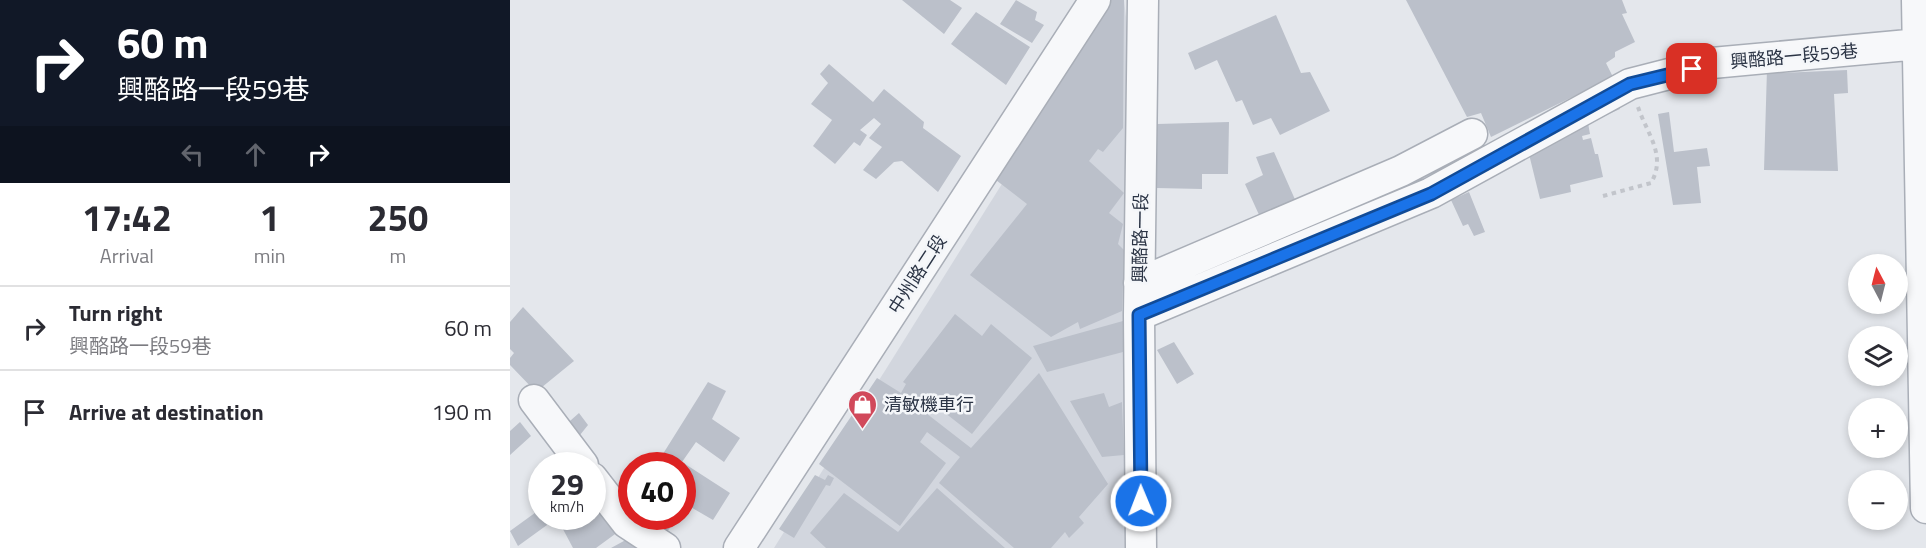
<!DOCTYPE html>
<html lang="en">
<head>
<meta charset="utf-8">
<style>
  body { margin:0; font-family:"Titillium Web","Noto Sans TC",sans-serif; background:#f2f2f3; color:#2b2b33; height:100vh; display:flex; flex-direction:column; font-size:22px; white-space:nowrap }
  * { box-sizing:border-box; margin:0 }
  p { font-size:20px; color:#7c7c81 }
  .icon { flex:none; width:33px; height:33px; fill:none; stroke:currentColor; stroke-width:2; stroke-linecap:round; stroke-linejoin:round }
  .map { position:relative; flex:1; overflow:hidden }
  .panel { display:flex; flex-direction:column; background:#fff; width:510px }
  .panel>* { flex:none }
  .top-card { background:#111827; color:#fff; overflow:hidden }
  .needle { width:39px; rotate:353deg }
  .tools { position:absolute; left:1338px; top:254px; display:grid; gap:12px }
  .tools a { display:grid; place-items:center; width:60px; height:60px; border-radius:50%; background:#fff; box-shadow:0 3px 9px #0003; font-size:30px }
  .speed { position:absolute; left:18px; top:452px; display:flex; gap:12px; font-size:30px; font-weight:700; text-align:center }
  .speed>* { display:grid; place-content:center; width:78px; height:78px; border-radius:50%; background:#fff; box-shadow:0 3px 9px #0003; line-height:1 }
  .speed small { font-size:15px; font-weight:400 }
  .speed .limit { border:9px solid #d22; background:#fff; color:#111 }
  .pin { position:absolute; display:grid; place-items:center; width:51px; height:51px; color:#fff; margin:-26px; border-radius:12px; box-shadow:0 3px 9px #0006 }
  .me { position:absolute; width:66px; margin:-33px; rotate:359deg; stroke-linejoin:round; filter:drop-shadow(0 0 4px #0008) }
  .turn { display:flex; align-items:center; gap:21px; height:126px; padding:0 18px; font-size:27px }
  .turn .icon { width:78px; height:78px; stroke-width:2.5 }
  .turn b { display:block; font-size:42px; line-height:51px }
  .lanes { display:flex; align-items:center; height:57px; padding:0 18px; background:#0003; justify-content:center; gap:30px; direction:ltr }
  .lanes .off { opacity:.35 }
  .eta { display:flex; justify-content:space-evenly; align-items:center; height:102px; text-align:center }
  .eta b { font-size:36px; font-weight:700; line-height:42px }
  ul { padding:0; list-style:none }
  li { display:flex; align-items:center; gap:18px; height:84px; padding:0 18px; border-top:2px solid #e1e1e2 }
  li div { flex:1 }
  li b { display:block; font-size:22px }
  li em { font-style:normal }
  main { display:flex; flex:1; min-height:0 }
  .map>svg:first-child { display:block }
  .built { fill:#d2d6de }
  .building { fill:#bbc0ca }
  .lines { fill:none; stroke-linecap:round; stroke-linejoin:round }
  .minor-casing { stroke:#a9aeb7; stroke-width:33 }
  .path { stroke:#c2c5cb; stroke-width:4; stroke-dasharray:4.5 4.5; stroke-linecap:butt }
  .minor { stroke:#f7f8fa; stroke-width:30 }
  .route-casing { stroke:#114b97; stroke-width:15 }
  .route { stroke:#1a73e8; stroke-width:10 }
  .labels { text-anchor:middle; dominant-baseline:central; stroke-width:5; stroke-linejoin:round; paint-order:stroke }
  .street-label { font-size:18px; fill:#2b3445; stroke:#f4f6f9 }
  .poi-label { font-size:18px; fill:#2b3445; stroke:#f4f6f9; text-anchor:start }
</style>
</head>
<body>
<main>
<section class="panel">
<div class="top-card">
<div class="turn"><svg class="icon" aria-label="right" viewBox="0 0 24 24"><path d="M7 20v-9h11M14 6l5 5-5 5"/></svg><div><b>60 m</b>興酪路一段59巷</div></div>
<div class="lanes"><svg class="icon off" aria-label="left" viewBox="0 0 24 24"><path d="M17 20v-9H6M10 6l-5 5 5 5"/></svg><svg class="icon off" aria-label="ahead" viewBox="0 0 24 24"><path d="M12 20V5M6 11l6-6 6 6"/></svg><svg class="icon" aria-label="right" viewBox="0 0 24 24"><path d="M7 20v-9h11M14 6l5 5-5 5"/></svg></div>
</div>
<div class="eta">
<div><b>17:42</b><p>Arrival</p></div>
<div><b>1</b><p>min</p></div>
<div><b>250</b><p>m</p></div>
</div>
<ul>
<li><svg class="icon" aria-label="right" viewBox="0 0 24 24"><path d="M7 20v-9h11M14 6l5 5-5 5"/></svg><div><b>Turn right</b><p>興酪路一段59巷</p></div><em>60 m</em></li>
<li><svg class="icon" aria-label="arrive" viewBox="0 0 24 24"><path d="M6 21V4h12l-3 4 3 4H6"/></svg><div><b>Arrive at destination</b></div><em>190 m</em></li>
</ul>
</section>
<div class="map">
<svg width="1416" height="548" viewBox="0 0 1416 548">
  <rect width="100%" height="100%" fill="#e4e7ec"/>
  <path class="built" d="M607,0H614L619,43L621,548H264Z"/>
  <path class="building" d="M392,0H440L452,8L434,34Z
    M506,0L527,12L525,20L534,25L522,43L490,24Z
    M594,0H614L613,128L593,152L588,149L579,161L614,193L599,213L613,224L608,244L614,250L612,311L570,329L568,322L541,337L460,275L517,204L482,177Z
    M896,0H1112L1117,13L1112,14L1125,42L1105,52V57L1096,63L1103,77L981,137L971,113L957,117Z
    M466,12L520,47L496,85L441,44Z
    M766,15L791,73L800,72L820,111L770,135L761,118L743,125L732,100L726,102L707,60L685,70L678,53Z
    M319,64L363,102L374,89L414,122L413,128L451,156L428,192L392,161L384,162L366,179L353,170L372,147L359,138L371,124L364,118L350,130L357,135L350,146L344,142L325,164L303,146L322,120L301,104L318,83L310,74Z
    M1271,68V73L1337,70L1338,93L1324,94L1328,171L1254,170L1257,69Z
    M1108,98L1110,109L1078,123L1080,134L1072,136L1073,140L1081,138L1085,154H1088L1093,177L1060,185L1061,192L1030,199L1017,146Z
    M1159,112L1164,152L1197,148L1200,166L1187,167L1191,203L1163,205L1148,114Z
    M719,122L718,174H692V189L646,188L647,124Z
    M764,152L787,204L750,217L735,184L753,175L746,157Z
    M959,192L975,232L964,236L958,224L953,226L941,200Z
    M13,307L64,361L26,392L0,365V358L4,353L0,349V322Z
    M445,314L472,336L481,324L522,358L462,434L421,402L412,410L461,448L529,373L598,484L569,517L574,523L559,538L555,532L541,548H504L429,483L450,457L417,432L410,442L436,463L390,526L309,464L367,378L391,393L396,384L393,382Z
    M613,321V352L537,372L523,346Z
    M664,342L684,374L667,384L647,350Z
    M198,382L216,391L202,419L230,438L214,462L186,442L172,462L220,493L203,520L172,502V465H146Z
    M594,393L599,407L612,402L614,455L592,457L560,401Z
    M69,413L78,425L66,440L52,428Z
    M10,422L21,436L0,455V431Z
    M305,475L315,480L318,475L324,478L320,486L316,485L284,538L269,529Z
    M427,488L495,548H316L300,533L334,493L388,532Z
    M82,492L112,529L86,548H63L46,516H82Z
    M29,510L37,525L8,546L0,531Z
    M130,516H169L156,533Z
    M123,536L131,548H101Z"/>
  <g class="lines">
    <defs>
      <path id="minor" d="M1407,0L1416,508
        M629,283L891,171L962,134
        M629,315L921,193L1120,84L1202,63L1409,44L1416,50
        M24,400L73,465
        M82,478L117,523L155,548
        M229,548L585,0
        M631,548L629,315L633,0"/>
    </defs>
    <use href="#minor" class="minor-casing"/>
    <path class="path" d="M1093,196L1141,183C1157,155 1137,134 1128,107"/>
    <use href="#minor" class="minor"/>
  </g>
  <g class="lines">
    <defs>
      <path id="route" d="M631,501L629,315L921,194L1120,84L1182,69"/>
    </defs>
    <use href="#route" class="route-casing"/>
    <use href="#route" class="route"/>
  </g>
  <defs>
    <symbol id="shop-pin" viewBox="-11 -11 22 30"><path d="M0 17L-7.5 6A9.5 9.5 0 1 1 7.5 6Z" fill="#d1495b" stroke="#f4f6f9"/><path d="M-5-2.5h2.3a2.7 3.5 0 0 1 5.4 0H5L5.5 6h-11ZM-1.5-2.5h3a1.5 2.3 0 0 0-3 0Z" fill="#fff"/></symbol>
  </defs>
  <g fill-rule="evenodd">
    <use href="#shop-pin" x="336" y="388" width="33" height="45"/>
  </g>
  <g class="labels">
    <g class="street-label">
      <text transform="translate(1284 56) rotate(-5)">興酪路一段59巷</text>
      <text transform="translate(630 238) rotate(-89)">興酪路一段</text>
      <text transform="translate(407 274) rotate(-57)">中州路二段</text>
    </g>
    <g class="poi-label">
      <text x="374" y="404">清敏機車行</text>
    </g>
  </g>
</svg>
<div class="tools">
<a><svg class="needle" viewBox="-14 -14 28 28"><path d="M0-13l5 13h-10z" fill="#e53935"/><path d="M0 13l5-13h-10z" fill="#7c7c81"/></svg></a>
<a><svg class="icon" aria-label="layers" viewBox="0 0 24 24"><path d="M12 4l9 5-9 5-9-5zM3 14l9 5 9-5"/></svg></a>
<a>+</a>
<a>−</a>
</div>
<div class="speed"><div>29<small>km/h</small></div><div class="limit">40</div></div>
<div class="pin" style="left:1182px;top:69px;background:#d93025"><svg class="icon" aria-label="arrive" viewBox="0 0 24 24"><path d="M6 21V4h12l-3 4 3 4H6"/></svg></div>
<svg class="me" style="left:631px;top:501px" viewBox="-20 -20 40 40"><circle r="17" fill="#1a73e8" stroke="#fff" stroke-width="3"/><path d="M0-11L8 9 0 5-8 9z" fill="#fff"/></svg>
</div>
</main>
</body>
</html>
